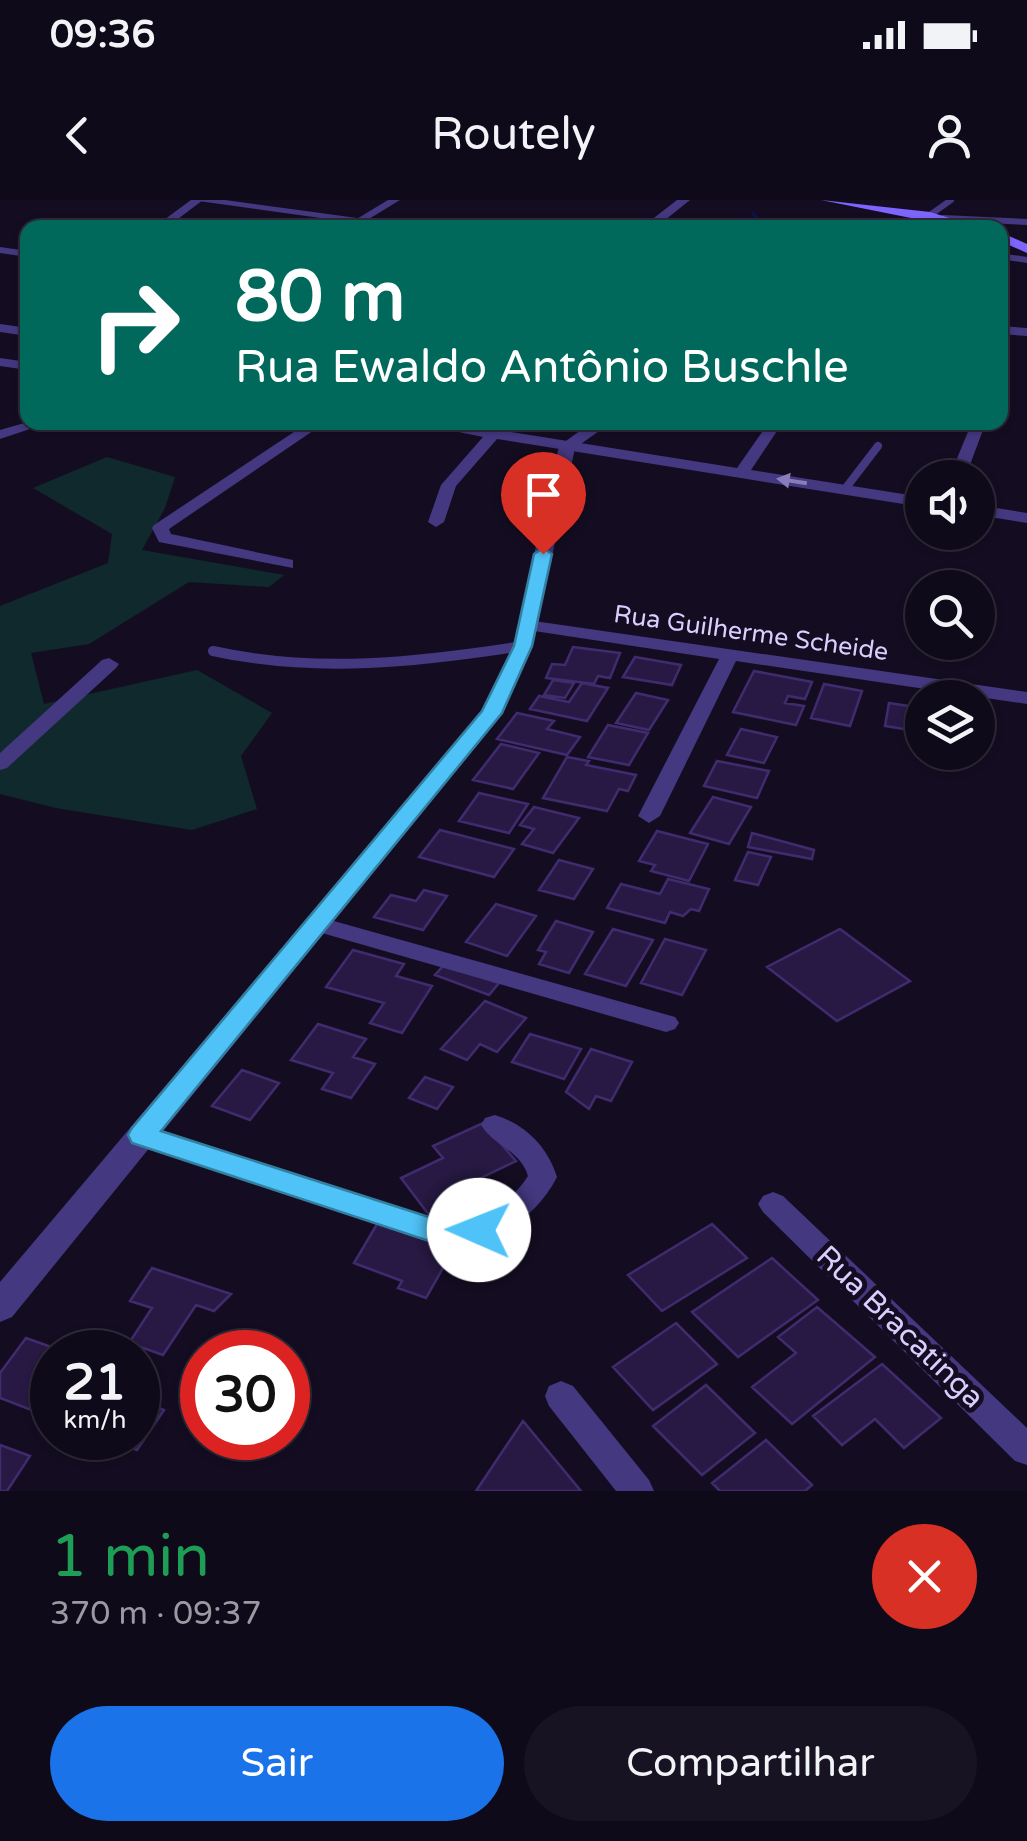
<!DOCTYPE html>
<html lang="pt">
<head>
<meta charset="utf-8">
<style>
  body { margin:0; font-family:"Varela Round",sans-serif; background:#181323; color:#f1f3f6; height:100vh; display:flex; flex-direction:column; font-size:38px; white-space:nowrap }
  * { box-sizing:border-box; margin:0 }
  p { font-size:32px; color:#9b9aa2 }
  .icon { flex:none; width:55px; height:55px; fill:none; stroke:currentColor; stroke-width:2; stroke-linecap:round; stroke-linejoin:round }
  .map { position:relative; height:1291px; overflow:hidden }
  .sheet { display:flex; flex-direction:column; background:#0f0a1a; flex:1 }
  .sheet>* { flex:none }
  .hud { position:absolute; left:20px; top:20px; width:988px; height:210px; border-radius:20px; box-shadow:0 2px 8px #0004,0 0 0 2px #2f2b39; background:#00695c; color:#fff; overflow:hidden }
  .buttons { position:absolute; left:905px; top:260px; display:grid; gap:20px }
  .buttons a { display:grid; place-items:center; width:90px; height:90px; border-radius:50%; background:#0f0a1a; box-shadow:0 2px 8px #0004,0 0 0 2px #2f2b39; font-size:50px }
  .speed { position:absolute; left:30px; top:1130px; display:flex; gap:20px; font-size:50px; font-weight:700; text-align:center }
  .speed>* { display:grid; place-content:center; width:130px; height:130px; border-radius:50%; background:#0f0a1a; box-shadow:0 2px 8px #0004,0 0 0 2px #2f2b39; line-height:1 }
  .speed small { font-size:25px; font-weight:400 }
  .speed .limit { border:15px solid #d22; background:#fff; color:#111 }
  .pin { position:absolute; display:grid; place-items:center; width:85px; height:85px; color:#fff; margin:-102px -42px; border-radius:50% 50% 50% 0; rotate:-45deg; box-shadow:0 0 10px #0007 }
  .pin .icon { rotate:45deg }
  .me { position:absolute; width:110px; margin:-55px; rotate:271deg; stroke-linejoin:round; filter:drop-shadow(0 0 8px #0008) }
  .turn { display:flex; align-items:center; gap:35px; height:210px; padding:0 50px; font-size:45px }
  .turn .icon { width:130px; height:130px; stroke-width:2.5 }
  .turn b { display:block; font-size:70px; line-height:85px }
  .round { display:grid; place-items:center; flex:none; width:105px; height:105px; border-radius:52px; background:#181323 }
  .headline { display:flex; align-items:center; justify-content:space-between; height:170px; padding:0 50px }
  h1 { font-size:60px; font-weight:600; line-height:75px; color:#1e9e55 }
  .action { display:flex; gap:20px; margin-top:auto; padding:20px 50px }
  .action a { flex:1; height:115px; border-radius:60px; background:#1a73e8; color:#fff; font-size:40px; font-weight:600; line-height:115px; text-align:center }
  .action a+a { background:#181323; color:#f1f3f6 }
  .status { display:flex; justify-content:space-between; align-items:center; height:70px; padding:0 50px; background:#0f0a1a; direction:ltr }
  .status svg { height:28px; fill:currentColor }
  header { display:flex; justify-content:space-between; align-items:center; height:130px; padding:0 50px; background:#0f0a1a; font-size:45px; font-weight:600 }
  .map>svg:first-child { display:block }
  .green { fill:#10292c }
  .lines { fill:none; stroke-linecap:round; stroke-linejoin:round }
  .stream { stroke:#09163f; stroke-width:4 }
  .building { fill:#271943; stroke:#412b6f; stroke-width:2.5 }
  .service-far2 { stroke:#443881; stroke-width:6 }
  .service-far1 { stroke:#443881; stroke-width:8 }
  .service { stroke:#443881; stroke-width:10 }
  .minor { fill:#443881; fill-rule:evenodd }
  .tertiary { fill:#443881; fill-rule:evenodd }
  .secondary { fill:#7d65ff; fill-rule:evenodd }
  .oneway { fill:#887cba }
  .route { fill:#4fc3f7; stroke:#337fa1; stroke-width:2.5 }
  .labels { text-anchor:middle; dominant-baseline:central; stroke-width:10; stroke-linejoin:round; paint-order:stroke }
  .street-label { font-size:25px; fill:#daceff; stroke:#140d22 }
  .near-street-label { font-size:30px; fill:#daceff; stroke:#140d22 }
</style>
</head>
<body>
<div class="status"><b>09:36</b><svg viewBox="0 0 49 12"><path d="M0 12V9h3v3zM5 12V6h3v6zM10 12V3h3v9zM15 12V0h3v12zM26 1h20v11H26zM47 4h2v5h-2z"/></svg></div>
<header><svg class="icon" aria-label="back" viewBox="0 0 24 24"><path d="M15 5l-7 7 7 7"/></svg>Routely<svg class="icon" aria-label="person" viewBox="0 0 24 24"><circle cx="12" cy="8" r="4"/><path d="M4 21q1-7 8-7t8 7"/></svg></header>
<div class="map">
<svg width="1027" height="1291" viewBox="0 0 1027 1291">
  <rect width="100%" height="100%" fill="#140d22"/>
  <path class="green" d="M107,257L175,277L165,308L142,350L284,375L269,387L189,382L89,444L31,453L44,504L197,470L272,513L241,556L257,609L192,630L56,608L0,594V406L108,363L112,334L33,288Z"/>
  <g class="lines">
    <path class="stream" d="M753,13L763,28"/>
  </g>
  <path class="building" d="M573,447L620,453L610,478L598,476L594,484L546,478L552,464L565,465Z
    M635,457L681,465L672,485L623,477Z
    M754,471L812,482L805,499L788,496L785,503L804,506L796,525L733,512Z
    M553,480L574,483L565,498L544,495Z
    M582,483L608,488L587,521L530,509L539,496L569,502Z
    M824,484L862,491L850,526L811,518Z
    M636,493L668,500L649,530L616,523Z
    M889,503L922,508V532L885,526Z
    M517,513L554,521L547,529L580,537L567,555L497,539Z
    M608,525L648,533L629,565L588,557Z
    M741,529L777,537L764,563L727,555Z
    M501,544L539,553L513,589L473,580Z
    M567,557L589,561L586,565L636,575L628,591L619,589L607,611L543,598Z
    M717,561L769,571L757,598L704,586Z
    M479,593L528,604L509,633L459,621Z
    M713,597L751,607L729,644L690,633Z
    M534,607L579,618L553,653L522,644L534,629L520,625Z
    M440,630L514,649L494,677L419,657Z
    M657,631L708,644L689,681L651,671L655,665L639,661Z
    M752,633L814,650L812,659L748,647Z
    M748,652L771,657L758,685L735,680Z
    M559,660L593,669L574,699L539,690Z
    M668,679L709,689L699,711L691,709L683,716L670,712L665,723L607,708L621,684L660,694Z
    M424,690L447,696L423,730L374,717L391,695L416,701Z
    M496,704L536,716L507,756L466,742Z
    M556,721L593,732L569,773L539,764L546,752L538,750Z
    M613,729L653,740L626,786L585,774Z
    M840,729L910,781L837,821L767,767Z
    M665,739L706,750L682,795L641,783Z
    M353,750L404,764L396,776L432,786L402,833L370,823L384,803L326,787Z
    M445,764L499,783L489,795L435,775Z
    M485,801L526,818L497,852L480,844L467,860L441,849Z
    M318,824L366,839L353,857L375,864L351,898L322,889L333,873L291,860Z
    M530,834L581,849L564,879L512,862Z
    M591,849L632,862L611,901L596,896L589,909L566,892Z
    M242,870L279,883L250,920L212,906Z
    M425,877L453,887L437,909L409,898Z
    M483,923L516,961L479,979L486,987L429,1015L401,978L443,958L433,946Z
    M380,1019L456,1045L426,1098L398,1088L402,1081L354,1063Z
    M712,1024L747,1058L662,1111L628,1075Z
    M772,1058L818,1100L738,1157L692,1112Z
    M152,1068L231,1094L214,1111L196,1105L163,1155L129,1143L152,1108L130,1101Z
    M817,1107L875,1157L792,1224L752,1187L796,1153L778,1137Z
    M676,1123L717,1164L653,1210L613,1167Z
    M26,1138L65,1152H52V1218L0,1198V1173Z
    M882,1164L941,1218L904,1248L875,1219L842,1245L813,1216Z
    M706,1185L755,1233L702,1275L653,1226Z
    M138,1199L164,1210L137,1250L106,1238H138Z
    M523,1221L581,1291H476Z
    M766,1240L812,1285L805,1291H720L712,1283Z
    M0,1245L30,1256L7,1291H0Z"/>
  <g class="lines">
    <path class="service-far2" d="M930,15L951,0
      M943,18L1027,22"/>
    <path class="service-far1" d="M845,289L878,246"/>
    <path class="service" d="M213,451C317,474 419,462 523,446"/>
    <path class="minor" d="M191,0H203L166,28H153Z
      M388,0H400L364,22L355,20Z
      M850,24L854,25L855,28H845Z
      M0,47L28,51V57L0,53Z
      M1000,53L1027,57V63L1000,59Z
      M0,124L28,128V136L0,132Z
      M0,158L28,162V170L0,166Z
      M28,222H51L0,239V230Z
      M309,222H326L169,329L171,334L293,360V368L159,342L152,328L154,325Z
      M410,222H448L737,268L767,225L772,224L779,228L751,270L922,297V307L497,239L456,286L444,322L436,327L428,322L441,285L483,237Z
      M972,222H986L965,278H949Z
      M978,305L1027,313V323L978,315Z
      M527,420L1027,492V504L736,461L660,616L649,623L638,616L719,459L521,429L518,425Z
      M109,458L119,464L116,468L7,568L0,570V553L102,460Z
      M316,716L675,817L679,823L675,829L666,832L308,729L304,724L308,719Z
      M495,915C525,924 548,947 557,977C531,1027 487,1044 432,1042L132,942L128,935L132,928L142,924L432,1018C472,1020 505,1012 528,976C520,950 494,946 481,925L485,918Z
      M773,992L783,996L1027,1228V1265L1015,1261L763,1012L758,1004L763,996Z
      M561,1181L573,1186L649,1280L654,1291H616L549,1206L545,1196L549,1186Z"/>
    <path class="tertiary" d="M191,0H225L431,28H392Z
      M677,0H690L655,28H641Z
      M1000,126L1027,128V136L1000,134Z
      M592,222H612L575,248L533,446L503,513L12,1117L0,1122V1082L482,511L513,446L559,246Z"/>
    <path class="secondary" d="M821,0L930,12L982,28H961Z
      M1000,32L1027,44V53L1000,41Z"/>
  </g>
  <defs><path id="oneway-solid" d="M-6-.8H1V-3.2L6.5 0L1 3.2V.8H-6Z" transform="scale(2.5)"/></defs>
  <use class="oneway" href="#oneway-solid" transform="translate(792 281) rotate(-171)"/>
  <path class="route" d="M543,348L552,354L532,446L502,513L161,931L432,1018L490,1022L494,1030L490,1039L432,1042L132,943L128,935L132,928L482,511L514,446L534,354Z"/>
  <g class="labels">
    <g class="street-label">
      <text transform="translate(751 433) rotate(8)">Rua Guilherme Scheide</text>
    </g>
    <g class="near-street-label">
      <text transform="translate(900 1127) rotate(44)">Rua Bracatinga</text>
    </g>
  </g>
</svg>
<div class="buttons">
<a><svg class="icon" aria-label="sound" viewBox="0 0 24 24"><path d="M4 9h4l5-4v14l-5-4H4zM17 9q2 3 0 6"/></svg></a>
<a><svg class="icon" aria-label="search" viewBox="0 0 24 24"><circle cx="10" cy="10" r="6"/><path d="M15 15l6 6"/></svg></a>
<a><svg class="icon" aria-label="layers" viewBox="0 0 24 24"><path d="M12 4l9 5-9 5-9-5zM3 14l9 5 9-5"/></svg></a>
</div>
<div class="speed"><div>21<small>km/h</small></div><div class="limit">30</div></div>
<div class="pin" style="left:543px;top:354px;background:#d93025"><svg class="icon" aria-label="arrive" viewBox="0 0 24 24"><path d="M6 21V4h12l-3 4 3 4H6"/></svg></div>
<svg class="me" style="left:479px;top:1030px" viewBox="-20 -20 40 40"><circle r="19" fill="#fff"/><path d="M0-13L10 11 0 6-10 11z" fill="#4fc3f7"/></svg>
<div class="hud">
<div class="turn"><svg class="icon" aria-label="right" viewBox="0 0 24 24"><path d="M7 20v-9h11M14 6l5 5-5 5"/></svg><div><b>80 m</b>Rua Ewaldo Antônio Buschle</div></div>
</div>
</div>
<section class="sheet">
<div class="headline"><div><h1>1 min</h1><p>370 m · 09:37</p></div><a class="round" style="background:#d93025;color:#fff"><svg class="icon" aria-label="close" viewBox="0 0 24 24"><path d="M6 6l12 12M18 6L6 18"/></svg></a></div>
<div class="action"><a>Sair</a><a>Compartilhar</a></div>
</section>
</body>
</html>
